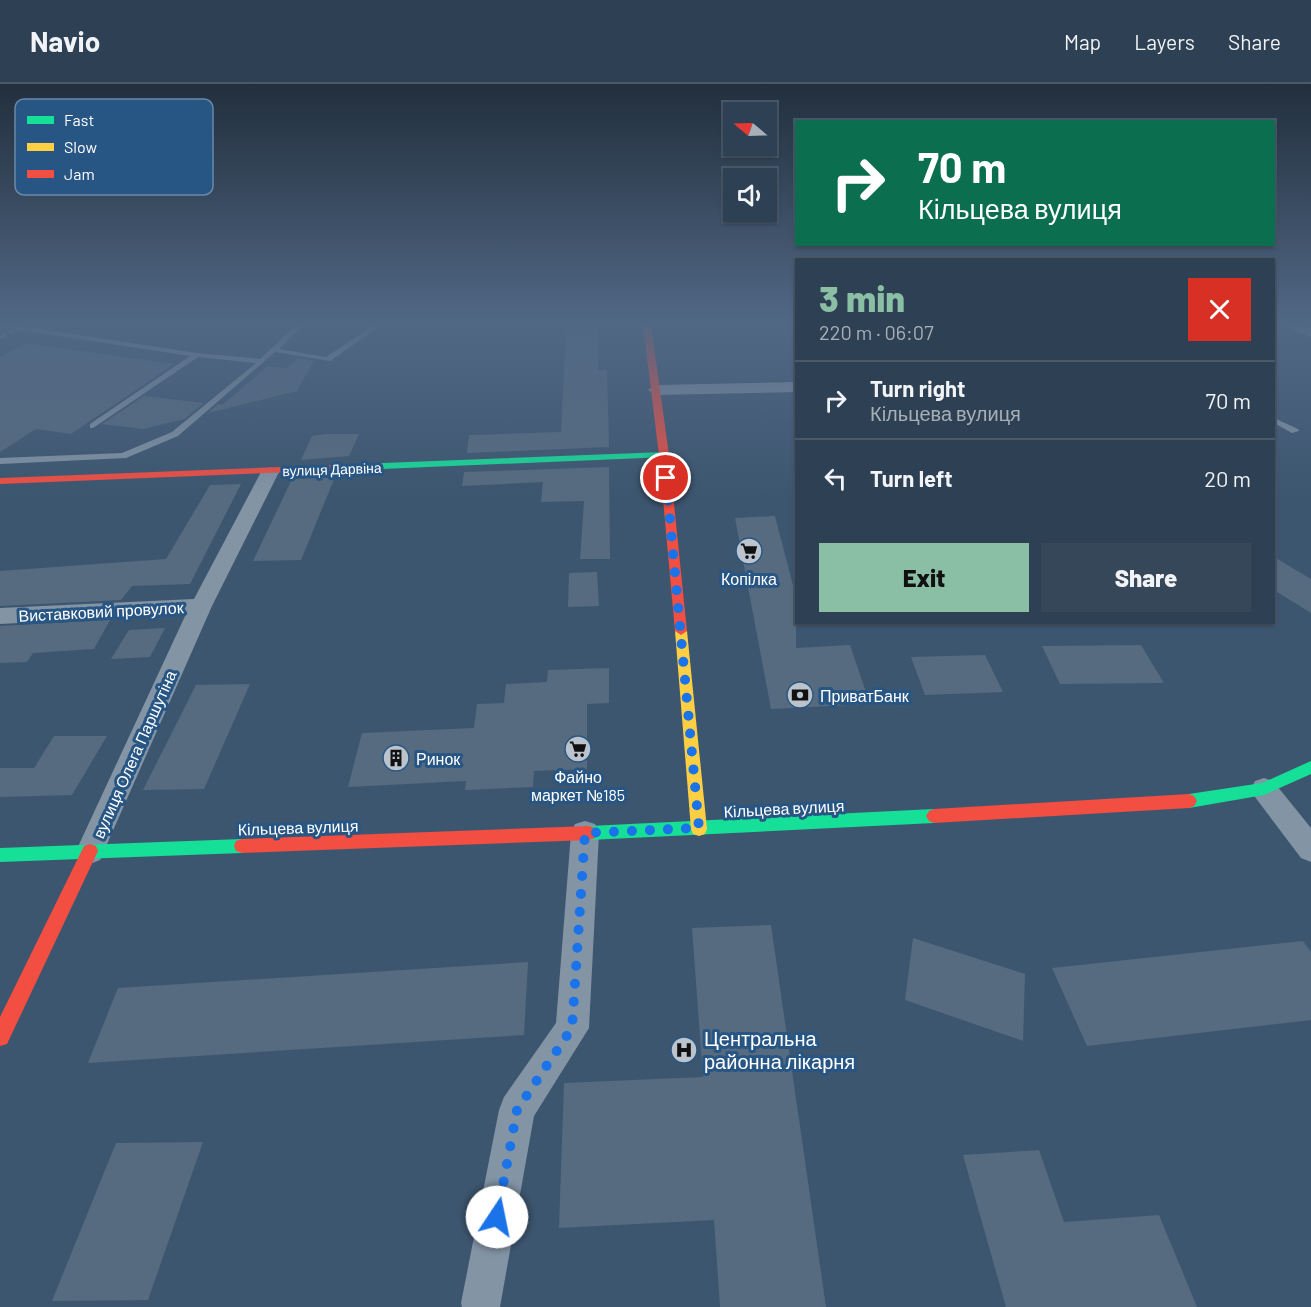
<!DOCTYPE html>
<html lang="en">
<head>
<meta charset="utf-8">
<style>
  body { margin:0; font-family:Barlow,sans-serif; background:#36475a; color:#f1f3f6; height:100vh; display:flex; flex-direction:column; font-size:22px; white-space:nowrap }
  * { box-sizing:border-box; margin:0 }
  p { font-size:20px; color:#a7afb8 }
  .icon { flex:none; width:33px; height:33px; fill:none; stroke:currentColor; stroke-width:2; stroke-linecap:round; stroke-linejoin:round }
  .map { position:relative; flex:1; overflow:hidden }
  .drawer { position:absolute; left:795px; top:174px; width:480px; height:366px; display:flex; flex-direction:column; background:#2e4053; border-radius:0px; box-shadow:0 2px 4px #0004,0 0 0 2px #49596a }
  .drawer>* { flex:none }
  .guide { position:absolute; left:795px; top:36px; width:480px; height:126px; border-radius:0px; box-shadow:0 2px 4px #0004,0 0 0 2px #49596a; background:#0b6e4f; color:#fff; overflow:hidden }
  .needle { width:39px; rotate:289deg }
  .tools { position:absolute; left:723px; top:18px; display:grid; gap:12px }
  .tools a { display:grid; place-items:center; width:54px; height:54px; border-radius:0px; background:#2e4053; box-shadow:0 2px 4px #0004,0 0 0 2px #49596a; font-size:30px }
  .pin { position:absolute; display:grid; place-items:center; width:51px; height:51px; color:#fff; margin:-26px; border:3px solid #fff; border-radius:50%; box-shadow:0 2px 6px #0007 }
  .me { position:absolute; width:66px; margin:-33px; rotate:11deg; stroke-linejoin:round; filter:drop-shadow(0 0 4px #0008) }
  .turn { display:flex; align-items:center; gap:21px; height:126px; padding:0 24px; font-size:27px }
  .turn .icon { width:78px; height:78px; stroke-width:2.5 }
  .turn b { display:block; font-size:42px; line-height:51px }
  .round { display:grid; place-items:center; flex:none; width:63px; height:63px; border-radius:0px; background:#36475a }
  .overview { display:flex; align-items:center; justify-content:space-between; height:102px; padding:0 24px }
  h1 { font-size:36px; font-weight:800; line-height:45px; color:#8abfa5 }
  .button { display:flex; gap:12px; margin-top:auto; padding:12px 24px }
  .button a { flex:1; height:69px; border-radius:0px; background:#8abfa5; color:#111; font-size:24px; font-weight:800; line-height:69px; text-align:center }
  .button a+a { background:#36475a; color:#f1f3f6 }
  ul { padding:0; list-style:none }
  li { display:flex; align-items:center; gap:18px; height:78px; padding:0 24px; border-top:2px solid #49596a }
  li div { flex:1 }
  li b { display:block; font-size:22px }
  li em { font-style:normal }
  header { display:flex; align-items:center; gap:36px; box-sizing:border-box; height:84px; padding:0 30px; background:#2e4053; border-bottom:2px solid #49596a }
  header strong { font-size:28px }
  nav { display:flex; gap:33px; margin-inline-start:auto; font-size:21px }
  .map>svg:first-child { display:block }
  .building { fill:#566b7f }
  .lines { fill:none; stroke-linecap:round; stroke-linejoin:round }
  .lane { fill:#8394a5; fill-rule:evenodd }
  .street { fill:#8394a5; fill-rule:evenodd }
  .fast { fill:#16e098; fill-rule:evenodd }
  .slow { fill:#ffcf43; fill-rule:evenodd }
  .jam { fill:#f24e42; fill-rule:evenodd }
  .rail { stroke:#8393a5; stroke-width:3; stroke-dasharray:7 3; stroke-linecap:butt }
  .route { stroke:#1a73e8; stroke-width:10; stroke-dasharray:0 18 }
  .labels { text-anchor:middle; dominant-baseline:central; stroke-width:6; stroke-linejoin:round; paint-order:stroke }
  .far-street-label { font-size:14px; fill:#fff; stroke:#285684 }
  .poi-label { font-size:16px; fill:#fff; stroke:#285684 }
  .street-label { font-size:16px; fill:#fff; stroke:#285684 }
  .near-poi-label { font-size:20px; fill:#fff; stroke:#285684; text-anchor:start }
  .key { fill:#285684; stroke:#6889a9; stroke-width:1.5 }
  .key-label { font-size:16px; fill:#fff }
</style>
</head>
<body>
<header>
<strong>Navio</strong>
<nav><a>Map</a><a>Layers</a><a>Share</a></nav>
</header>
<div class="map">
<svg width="1311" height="1223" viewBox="0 0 1311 1223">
  <rect width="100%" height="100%" fill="#3d566f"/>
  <path class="building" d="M566,241H598V286H607L609,363L467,369L469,351L561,348Z
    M26,259L174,280L71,350L36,345L0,368V273Z
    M298,274L314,277L297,307L208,329L218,320L222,321L268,282L287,284Z
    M144,312L204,319L184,335L143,345L102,340Z
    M326,350H359L349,372L301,376L312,352Z
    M609,383L610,475H580L584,417L541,418L543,398L462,402L464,388Z
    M335,393L301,476L253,477L292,395Z
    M241,400L190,500L132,502L121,516L0,522V487L166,475L210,401Z
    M775,432L796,513V564L850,561L870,620L771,625L735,434Z
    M1274,473L1311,495V529L1274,506Z
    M597,488L599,522L568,523L569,489Z
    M110,536L94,565L33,569L27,578L0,579V542Z
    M165,544L150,573L111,575L129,546Z
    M1141,561L1164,599L1060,600L1042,562Z
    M985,571L1003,608L925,611L911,573Z
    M609,584V619L587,620V685L534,687L533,703L465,706L466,697L348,703L362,649L474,644L477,620L504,619L506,600L547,598L548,586Z
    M250,600L204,705L143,706L196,601Z
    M54,652H107L72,711L0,713V684H34Z
    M771,841L826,1223H720L714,1136L559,1144L564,999L703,993L692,844Z
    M913,854L1025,890L1023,957L905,916Z
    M1303,857L1311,868V936L1087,962L1052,884Z
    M528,878L524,951L88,979L118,904Z
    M203,1058L148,1216L52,1217L116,1059Z
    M1039,1066L1064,1138L1159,1131L1197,1223H1006L963,1071Z"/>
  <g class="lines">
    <path class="lane" d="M0,241H14L197,269L260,275L296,241H303L279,265L326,273L374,241H382L330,277L275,268L178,352L126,374L0,380V374L122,369L172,348L256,279L198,273L93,344H90V340L190,272L1,243Z
      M1274,334L1298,345L1299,347L1292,349L1274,339Z"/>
    <path class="street" d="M1282,241H1302L1311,244V253Z
      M796,298V308L656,311L648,306L656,301Z
      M270,383L279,388L212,522L100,776L90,780L80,776L76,767L186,530L0,540V524L194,515L261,388Z
      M1264,694L1273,697L1311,744V778L1301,774L1255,713L1251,705L1255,697Z
      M585,737L595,740L599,749L589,944L534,1032L500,1223H462L461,1219L499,1026L504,1013L556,939L571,749L575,740Z"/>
    <path class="fast" d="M664,368L667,369V373L358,386L353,383L358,380Z
      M1311,677V690L1264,711L1189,724L1184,722L1181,717L1184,712L1189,710L1262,699Z
      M934,725L939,727L942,732L939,737L934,739L589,756L583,754L581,749L583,744L589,742Z
      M242,755L248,757L250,762L248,767L242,769L0,778V764Z"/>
    <path class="slow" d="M681,543L687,547L707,745L705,750L699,752L693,750L691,745L675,547Z"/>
    <path class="jam" d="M643,241H651L669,371L687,547L681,551L675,547L659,371Z
      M358,380L362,381V385L0,400V394Z
      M1189,710L1194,712L1197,717L1194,722L1189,724L934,739L929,737L926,732L929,727L934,725Z
      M589,742L595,744L597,749L595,754L589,756L242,769L236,767L234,762L236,757L242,755Z
      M90,760L96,762L98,767L7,960L0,962V933L84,762Z"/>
    <path class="rail" d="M0,254L21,241"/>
  </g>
  <linearGradient id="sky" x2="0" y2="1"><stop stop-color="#222f3d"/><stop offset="0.58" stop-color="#516885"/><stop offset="1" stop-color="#516885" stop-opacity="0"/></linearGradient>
  <rect width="1311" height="412" fill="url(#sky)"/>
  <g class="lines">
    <path class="route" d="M497,1133L517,1026L572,944L585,749L699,744L666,394"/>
  </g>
  <defs>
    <symbol id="supermarket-disc" viewBox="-11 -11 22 22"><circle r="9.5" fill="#bbc4cd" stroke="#285684"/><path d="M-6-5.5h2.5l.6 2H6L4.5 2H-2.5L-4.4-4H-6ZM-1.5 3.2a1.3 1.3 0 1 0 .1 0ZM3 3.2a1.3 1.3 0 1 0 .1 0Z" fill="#111"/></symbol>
    <symbol id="bank-disc" viewBox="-11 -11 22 22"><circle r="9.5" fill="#bbc4cd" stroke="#285684"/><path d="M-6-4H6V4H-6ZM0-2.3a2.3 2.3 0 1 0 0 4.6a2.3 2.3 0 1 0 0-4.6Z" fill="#111"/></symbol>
    <symbol id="building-disc" viewBox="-11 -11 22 22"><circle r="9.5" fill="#bbc4cd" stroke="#285684"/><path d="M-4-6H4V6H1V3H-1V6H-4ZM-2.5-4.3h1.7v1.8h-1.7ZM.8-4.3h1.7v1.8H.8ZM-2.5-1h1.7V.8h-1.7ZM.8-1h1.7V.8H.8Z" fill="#111"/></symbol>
    <symbol id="hospital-disc" viewBox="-11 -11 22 22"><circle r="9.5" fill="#bbc4cd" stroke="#285684"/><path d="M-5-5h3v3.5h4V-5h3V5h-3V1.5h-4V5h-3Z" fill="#111"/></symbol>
  </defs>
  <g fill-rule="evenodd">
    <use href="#supermarket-disc" x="734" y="452" width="30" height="30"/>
    <use href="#bank-disc" x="785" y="596" width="30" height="30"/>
    <use href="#supermarket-disc" x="563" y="650" width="30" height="30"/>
    <use href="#building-disc" x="381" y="659" width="30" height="30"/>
    <use href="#hospital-disc" x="669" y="951" width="30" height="30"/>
  </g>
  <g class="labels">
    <g class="far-street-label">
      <text transform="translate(332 385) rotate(-2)">вулиця Дарвіна</text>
    </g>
    <g class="poi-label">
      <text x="749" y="494">Копілка</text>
      <text x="820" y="611" text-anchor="start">ПриватБанк</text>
      <text x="416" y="674" text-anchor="start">Ринок</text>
      <text x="578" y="692">Файно<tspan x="578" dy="18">маркет №185</tspan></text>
    </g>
    <g class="street-label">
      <text transform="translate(101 527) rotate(-3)">Виставковий провулок</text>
      <text transform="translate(134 670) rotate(-66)">вулиця Олега Паршутіна</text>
      <text transform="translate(784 724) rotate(-3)">Кільцева вулиця</text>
      <text transform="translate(298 743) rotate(-2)">Кільцева вулиця</text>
    </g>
    <g class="near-poi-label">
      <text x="704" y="954">Центральна<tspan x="704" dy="23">районна лікарня</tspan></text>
    </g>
  </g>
  <rect x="15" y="15" width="198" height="96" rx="9" class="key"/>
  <rect x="27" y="32" width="27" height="8" fill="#16e098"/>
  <rect x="27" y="59" width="27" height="8" fill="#ffcf43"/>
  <rect x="27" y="86" width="27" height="8" fill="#f24e42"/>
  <g class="key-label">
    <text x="64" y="42">Fast</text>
    <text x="64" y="69">Slow</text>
    <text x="64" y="96">Jam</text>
  </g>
</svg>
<div class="tools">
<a><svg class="needle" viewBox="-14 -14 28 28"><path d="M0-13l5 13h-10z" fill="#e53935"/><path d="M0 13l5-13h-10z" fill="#a7afb8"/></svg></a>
<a><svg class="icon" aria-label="sound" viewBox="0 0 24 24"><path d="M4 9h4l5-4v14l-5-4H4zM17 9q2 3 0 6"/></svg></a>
</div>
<div class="pin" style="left:666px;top:394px;background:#d93025"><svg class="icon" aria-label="arrive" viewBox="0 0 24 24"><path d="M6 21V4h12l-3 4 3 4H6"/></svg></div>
<svg class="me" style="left:497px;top:1133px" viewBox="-20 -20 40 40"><circle r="19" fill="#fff"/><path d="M0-13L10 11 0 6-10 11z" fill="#1a73e8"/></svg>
<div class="guide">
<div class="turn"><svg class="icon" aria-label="right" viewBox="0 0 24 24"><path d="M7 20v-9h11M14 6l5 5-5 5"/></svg><div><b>70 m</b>Кільцева вулиця</div></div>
</div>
<section class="drawer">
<div class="overview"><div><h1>3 min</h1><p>220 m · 06:07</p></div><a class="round" style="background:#d93025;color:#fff"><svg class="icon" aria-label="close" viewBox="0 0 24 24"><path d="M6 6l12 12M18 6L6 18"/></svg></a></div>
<ul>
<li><svg class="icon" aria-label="right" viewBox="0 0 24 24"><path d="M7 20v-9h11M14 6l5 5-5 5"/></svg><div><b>Turn right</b><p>Кільцева вулиця</p></div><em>70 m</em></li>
<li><svg class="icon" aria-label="left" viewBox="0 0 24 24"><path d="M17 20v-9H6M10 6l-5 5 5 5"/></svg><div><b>Turn left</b></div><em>20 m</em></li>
</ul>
<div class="button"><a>Exit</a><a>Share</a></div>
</section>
</div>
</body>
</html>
